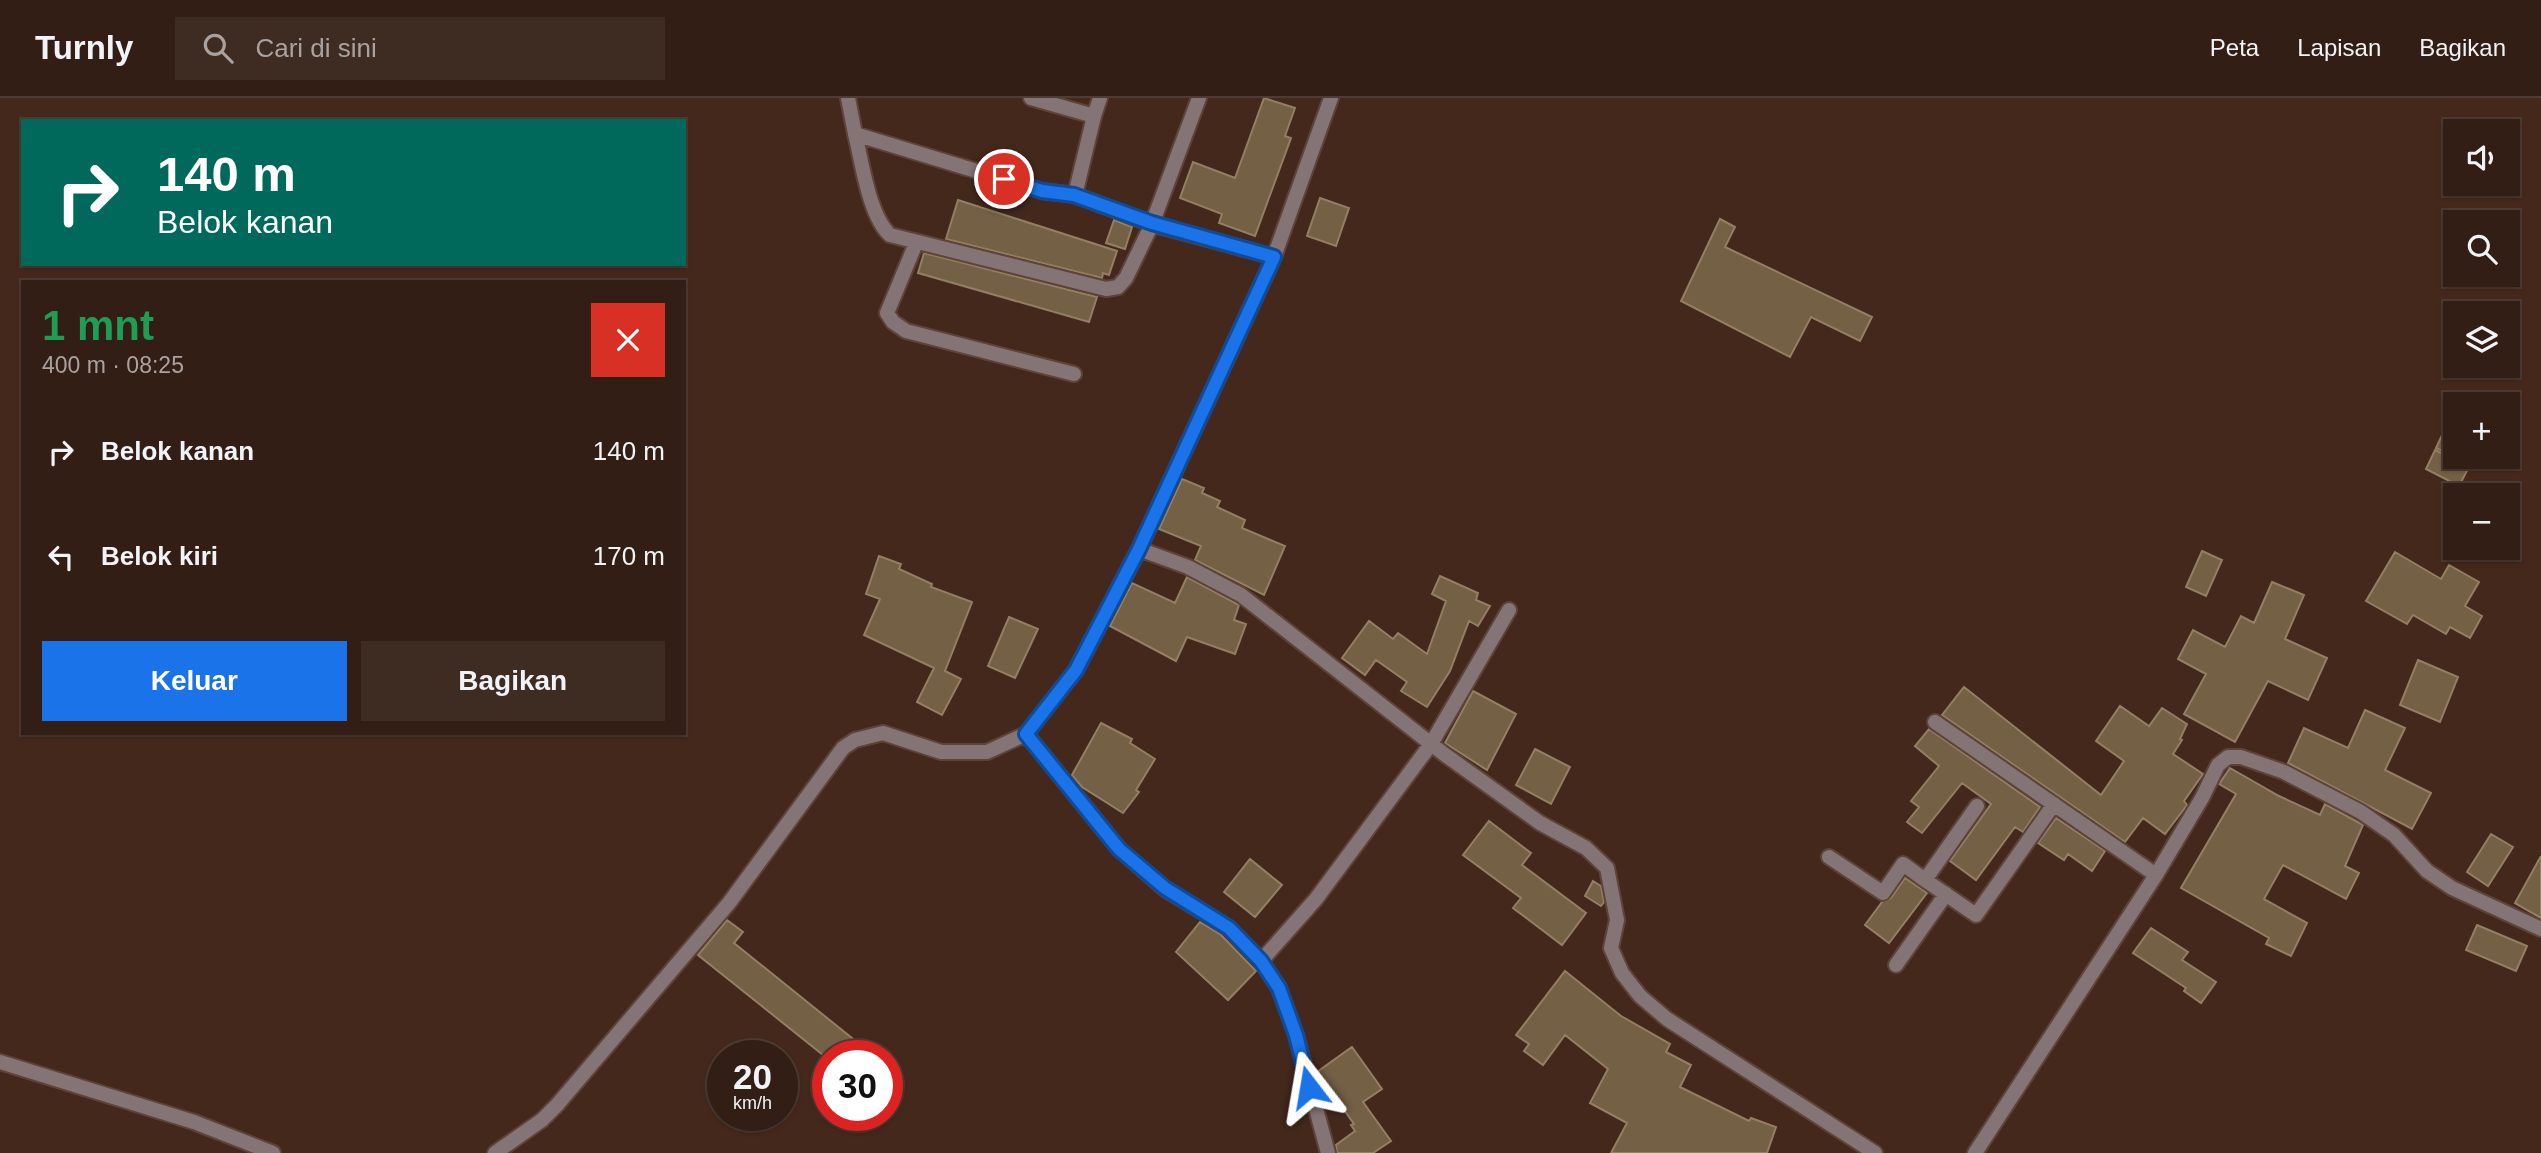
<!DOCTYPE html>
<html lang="id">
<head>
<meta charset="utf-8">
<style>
  body { margin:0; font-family:Arial,sans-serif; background:#3e2b22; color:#f1f3f6; height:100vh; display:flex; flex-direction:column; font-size:26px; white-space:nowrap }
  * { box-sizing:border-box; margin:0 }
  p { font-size:23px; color:#a9a2a0 }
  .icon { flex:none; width:38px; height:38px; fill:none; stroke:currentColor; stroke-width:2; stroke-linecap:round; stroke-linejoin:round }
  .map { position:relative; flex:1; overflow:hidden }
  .sheet { position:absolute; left:21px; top:182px; width:665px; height:455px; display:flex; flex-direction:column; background:#331e15; border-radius:0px; box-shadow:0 2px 5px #0004,0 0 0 2px #4e3c34 }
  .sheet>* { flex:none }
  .banner { position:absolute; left:21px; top:21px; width:665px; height:147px; border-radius:0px; box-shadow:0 2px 5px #0004,0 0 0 2px #4e3c34; background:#00695c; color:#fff; overflow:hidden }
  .buttons { position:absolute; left:2443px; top:21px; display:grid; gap:14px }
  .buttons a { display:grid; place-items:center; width:77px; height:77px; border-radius:0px; background:#331e15; box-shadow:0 2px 5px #0004,0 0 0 2px #4e3c34; font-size:35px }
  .speed { position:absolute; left:707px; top:942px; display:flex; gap:14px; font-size:35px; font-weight:700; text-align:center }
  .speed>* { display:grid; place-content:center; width:91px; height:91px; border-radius:50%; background:#331e15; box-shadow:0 2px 5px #0004,0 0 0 2px #4e3c34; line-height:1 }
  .speed small { font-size:18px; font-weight:400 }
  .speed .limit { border:10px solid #d22; background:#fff; color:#111 }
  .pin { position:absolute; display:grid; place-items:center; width:60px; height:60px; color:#fff; margin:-30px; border:4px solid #fff; border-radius:50%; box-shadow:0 2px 7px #0007 }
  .me { position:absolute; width:77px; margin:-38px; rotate:346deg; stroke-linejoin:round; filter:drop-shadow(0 0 5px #0008) }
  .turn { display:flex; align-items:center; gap:24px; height:147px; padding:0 21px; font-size:32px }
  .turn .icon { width:91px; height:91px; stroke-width:2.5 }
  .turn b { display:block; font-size:49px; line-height:60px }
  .round { display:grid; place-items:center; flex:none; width:74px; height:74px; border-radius:0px; background:#3e2b22 }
  .headline { display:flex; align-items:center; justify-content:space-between; height:119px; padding:0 21px }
  h1 { font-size:42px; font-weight:600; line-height:52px; color:#1e9e55 }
  .primary-button { display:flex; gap:14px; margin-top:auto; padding:14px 21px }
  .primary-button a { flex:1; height:80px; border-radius:0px; background:#1a73e8; color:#fff; font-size:28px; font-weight:600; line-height:80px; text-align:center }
  .primary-button a+a { background:#3e2b22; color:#f1f3f6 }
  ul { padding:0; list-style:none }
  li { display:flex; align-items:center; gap:21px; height:105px; padding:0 21px }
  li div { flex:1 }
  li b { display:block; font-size:26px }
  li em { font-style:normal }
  header { display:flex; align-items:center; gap:42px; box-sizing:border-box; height:98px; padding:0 35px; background:#331e15; border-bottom:2px solid #4e3c34 }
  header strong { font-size:33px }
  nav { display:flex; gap:38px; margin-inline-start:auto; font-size:24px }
  .search { width:490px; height:63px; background:#3e2b22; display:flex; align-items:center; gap:18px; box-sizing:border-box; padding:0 24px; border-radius:0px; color:#a9a2a0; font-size:26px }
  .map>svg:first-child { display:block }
  .building { fill:#736045; stroke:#937f63; stroke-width:2 }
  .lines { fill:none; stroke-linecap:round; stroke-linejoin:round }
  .street-casing { stroke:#5e4338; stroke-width:18 }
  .street { stroke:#857476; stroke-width:14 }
  .route-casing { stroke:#114b97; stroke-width:18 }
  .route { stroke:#1a73e8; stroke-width:12 }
</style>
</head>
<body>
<header>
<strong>Turnly</strong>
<div class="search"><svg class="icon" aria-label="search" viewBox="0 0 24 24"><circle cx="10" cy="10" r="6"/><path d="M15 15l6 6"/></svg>Cari di sini</div>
<nav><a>Peta</a><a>Lapisan</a><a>Bagikan</a></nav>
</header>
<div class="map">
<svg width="2541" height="1055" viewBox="0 0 2541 1055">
  <rect width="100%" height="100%" fill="#44281c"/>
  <path class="building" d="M1264,0L1295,10L1285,38L1291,40L1255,138L1219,125L1222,116L1180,100L1193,64L1235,80Z
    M1320,100L1349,110L1336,148L1307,138Z
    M958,102L1117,153L1109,177L1103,175L1102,180L946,141Z
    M1720,121L1735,129L1725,149L1872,219L1860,243L1811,219L1790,259L1681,203Z
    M1114,122L1132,129L1125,151L1106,145Z
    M924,155L1097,199L1089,224L918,175Z
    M2455,309V348L2451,357L2436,350Z
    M2435,352L2469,369L2459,388L2426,371Z
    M1182,381L1204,390L1202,395L1220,403L1217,409L1245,422L1242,430L1285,448L1264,497L1195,462L1201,448L1159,431Z
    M2202,453L2222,462L2206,498L2186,489Z
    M2395,454L2441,481L2449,467L2479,484L2465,508L2482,518L2470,540L2450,529L2446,536L2413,517L2407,526L2366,503Z
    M879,458L901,466L899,471L932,486L931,489L972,504L945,573L961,581L942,617L917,604L934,570L864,537L880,501L866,496Z
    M1440,478L1478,495L1476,502L1490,508L1478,528L1469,523L1450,573L1427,609L1401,593L1407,584L1376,562L1365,577L1342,560L1369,523L1393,541L1398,535L1427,556L1446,503L1432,496Z
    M1187,479L1239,507L1234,522L1246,526L1235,556L1187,539L1176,563L1110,528L1132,485L1175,505Z
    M2272,484L2304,497L2285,541L2327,560L2308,602L2268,583L2235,644L2184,616L2206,576L2178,561L2193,532L2225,549L2241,518L2254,525Z
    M1009,519L1038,531L1015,580L988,568Z
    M2418,562L2458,579L2440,624L2400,607Z
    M1964,589L2101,697L2124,663L2096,643L2120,608L2149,628L2162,610L2187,626L2180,641L2182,642L2173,656L2203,676L2184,703L2187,707L2165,736L2143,720L2125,744L1942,617Z
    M1473,593L1516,616L1487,672L1445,645Z
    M2365,612L2405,630L2385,672L2431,695L2412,731L2288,665L2304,630L2348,650Z
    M1101,625L1132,641L1130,645L1155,661L1136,692L1139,694L1123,715L1082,689L1072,677Z
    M1929,631L2040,709L2023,734L2015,729L1976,782L1950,763L1991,706L1962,685L1922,735L1907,724L1919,709L1911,703L1939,668L1915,648Z
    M1535,651L1570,669L1551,706L1516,687Z
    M2230,670L2279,698L2320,717L2325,706L2363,727L2345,768L2359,775L2346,801L2283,767L2264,801L2307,825L2291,858L2266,846L2269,840L2181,790L2236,696L2219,686Z
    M2056,720L2105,753L2092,773L2068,756L2064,762L2038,745Z
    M1489,723L1531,755L1522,767L1586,815L1562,847L1513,810L1521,800L1463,757Z
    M2491,736L2513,749L2488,788L2467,774Z
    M2541,758V820L2515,805Z
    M1250,761L1282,787L1255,819L1224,794Z
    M1905,780L1927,795L1889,845L1865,827L1882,804L1891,800Z
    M1593,783L1601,788L1604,804L1601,808L1585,798Z
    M727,822L743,834L734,845L873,957H823L698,857Z
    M1200,824L1221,837L1256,873L1228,902L1176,854Z
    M2477,827L2527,848L2516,873L2466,852Z
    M2151,830L2188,854L2182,862L2216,884L2201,905L2184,893L2186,890L2133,855Z
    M1565,873L1621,918L1670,946L1666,954L1691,967L1680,989L1749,1023L1751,1020L1776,1029L1767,1055H1611L1627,1025L1590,1005L1608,971L1565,937L1543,967L1524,953L1529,946L1516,937Z
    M1352,949L1382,991L1363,1004L1391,1043L1373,1055H1337L1336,1047L1355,1033L1351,1027L1354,1026L1317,974Z"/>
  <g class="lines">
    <defs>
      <path id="street" d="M848,0L855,36L1042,93L1075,97L1152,126L1274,159
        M1031,0L1094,18L1100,0
        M855,36C862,64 869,118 890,137L1106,191L1118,189L1126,180L1152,126L1199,0
        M1075,97L1094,18
        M916,145L887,215L893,224L906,233L1074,276
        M1139,451L1188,469L1241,497L1444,656L1540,725L1586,750L1607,770L1617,822L1611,850L1622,875L1640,898L1667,921L1875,1055
        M1935,624L2156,777
        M1026,636L1119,751L1165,791L1229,830L1261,863L1279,890L1296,937L1328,1055
        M1977,708L1925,782L1976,817L2054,706
        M1829,759L1883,795L1903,766L1925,782
        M1261,863L1316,801L1431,646L1509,512
        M1896,867L1946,796
        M0,964L194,1024L273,1055
        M495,1055L542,1022L557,1007L729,805L843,650L855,642L883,635L941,654H987L1026,636L1076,572L1139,451L1274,159L1331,0
        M1975,1055L2156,777L2202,700L2218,667L2228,659H2241L2284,674L2361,714L2394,737L2427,773L2452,790L2541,831"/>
    </defs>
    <use href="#street" class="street-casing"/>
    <use href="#street" class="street"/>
  </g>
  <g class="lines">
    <defs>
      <path id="route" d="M1004,81L1042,93L1074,97L1152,125L1274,159L1139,451L1076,572L1026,636L1119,751L1165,790L1229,830L1261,863L1279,890L1296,937L1309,989"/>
    </defs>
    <use href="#route" class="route-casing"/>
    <use href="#route" class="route"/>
  </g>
</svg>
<div class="buttons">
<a><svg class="icon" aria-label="sound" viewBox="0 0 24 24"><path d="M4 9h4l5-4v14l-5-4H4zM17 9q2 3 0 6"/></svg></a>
<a><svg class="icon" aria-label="search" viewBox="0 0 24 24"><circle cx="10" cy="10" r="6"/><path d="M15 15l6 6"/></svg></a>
<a><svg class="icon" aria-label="layers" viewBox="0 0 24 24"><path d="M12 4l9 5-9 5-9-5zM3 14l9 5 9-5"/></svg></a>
<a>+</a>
<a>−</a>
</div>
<div class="speed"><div>20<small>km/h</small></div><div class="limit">30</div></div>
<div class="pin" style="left:1004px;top:81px;background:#d93025"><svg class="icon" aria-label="arrive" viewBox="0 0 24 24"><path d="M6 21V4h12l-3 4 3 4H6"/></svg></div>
<svg class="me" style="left:1309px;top:989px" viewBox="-20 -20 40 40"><path d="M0-17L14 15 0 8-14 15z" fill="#1a73e8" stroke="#fff" stroke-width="4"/></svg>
<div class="banner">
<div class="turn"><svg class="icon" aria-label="right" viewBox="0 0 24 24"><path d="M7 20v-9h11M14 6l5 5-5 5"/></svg><div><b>140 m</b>Belok kanan</div></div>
</div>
<section class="sheet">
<div class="headline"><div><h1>1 mnt</h1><p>400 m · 08:25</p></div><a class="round" style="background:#d93025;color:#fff"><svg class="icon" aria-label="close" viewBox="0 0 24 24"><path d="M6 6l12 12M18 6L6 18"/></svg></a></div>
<ul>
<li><svg class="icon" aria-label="right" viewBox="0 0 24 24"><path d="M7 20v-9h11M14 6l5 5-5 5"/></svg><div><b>Belok kanan</b></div><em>140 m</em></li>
<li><svg class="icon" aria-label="left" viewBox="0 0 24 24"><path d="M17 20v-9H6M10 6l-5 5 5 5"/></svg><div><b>Belok kiri</b></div><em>170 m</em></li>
</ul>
<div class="primary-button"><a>Keluar</a><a>Bagikan</a></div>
</section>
</div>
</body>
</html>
